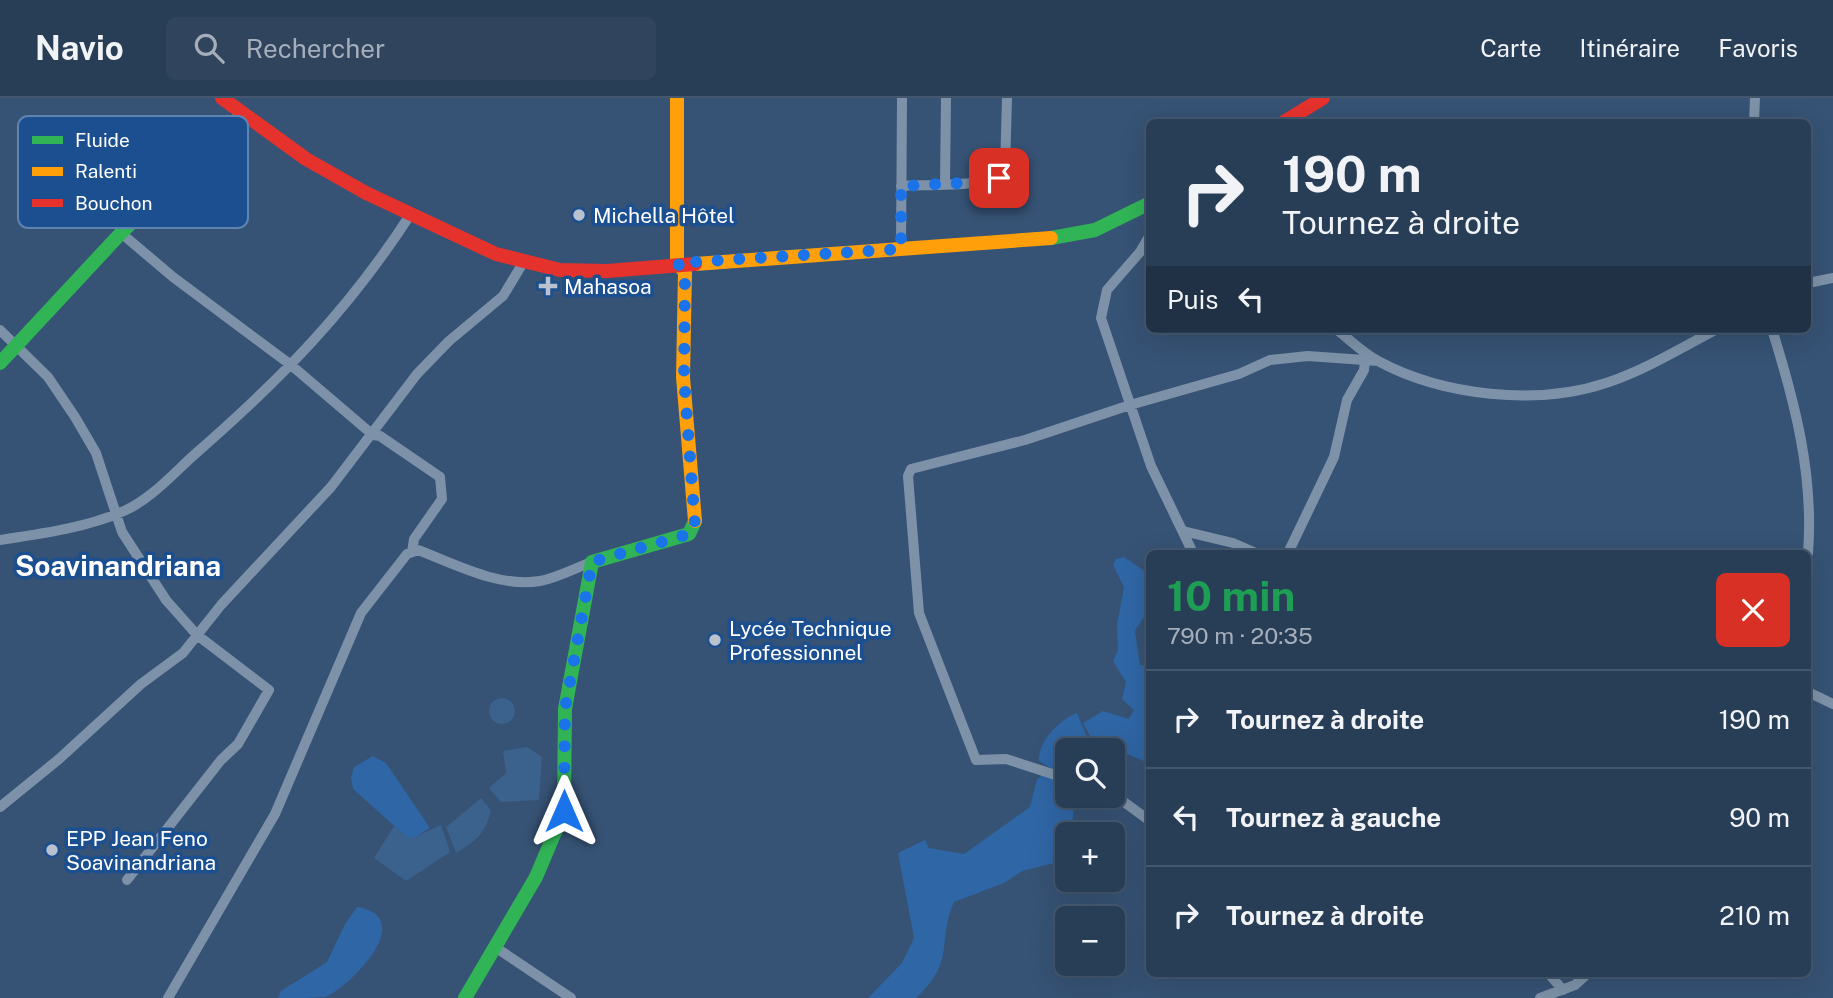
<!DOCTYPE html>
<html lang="fr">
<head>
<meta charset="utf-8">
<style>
  body { margin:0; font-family:"Public Sans",sans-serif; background:#30455d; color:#f1f3f6; height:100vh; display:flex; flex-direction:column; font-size:26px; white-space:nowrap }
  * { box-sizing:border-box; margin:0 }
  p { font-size:23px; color:#a5aeba }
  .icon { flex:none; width:38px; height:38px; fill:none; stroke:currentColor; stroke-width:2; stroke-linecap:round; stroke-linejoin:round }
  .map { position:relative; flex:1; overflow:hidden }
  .drawer { position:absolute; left:1146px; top:452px; width:665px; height:427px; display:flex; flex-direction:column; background:#283e57; border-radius:10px; box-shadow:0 7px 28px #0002,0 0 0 2px #44576d }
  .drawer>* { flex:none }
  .guide { position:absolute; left:1146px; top:21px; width:665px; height:214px; border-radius:10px; box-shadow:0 7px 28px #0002,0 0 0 2px #44576d; background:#283e57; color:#f1f3f6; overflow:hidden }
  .buttons { position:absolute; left:1055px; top:640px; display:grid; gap:14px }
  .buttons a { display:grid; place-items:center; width:70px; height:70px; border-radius:10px; background:#283e57; box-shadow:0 7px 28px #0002,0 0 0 2px #44576d; font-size:35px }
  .pin { position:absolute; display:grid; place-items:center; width:60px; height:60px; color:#fff; margin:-30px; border-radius:14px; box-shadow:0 4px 10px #0006 }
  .me { position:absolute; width:77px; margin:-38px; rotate:0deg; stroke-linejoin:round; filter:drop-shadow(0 0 5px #0008) }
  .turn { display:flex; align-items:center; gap:24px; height:147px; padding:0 21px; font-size:32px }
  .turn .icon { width:91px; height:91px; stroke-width:2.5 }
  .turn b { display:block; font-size:49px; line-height:60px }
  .then { display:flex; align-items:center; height:66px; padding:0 21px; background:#0003; gap:14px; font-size:26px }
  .round { display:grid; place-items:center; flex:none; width:74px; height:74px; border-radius:10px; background:#30455d }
  .overview { display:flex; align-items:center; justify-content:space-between; height:119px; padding:0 21px }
  h1 { font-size:42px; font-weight:700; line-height:52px; color:#1e9e55 }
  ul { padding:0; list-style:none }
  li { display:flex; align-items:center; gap:21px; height:98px; padding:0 21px; border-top:2px solid #44576d }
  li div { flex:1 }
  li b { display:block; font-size:26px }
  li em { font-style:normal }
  header { display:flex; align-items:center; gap:42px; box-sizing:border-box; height:98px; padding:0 35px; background:#283e57; border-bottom:2px solid #44576d }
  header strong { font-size:33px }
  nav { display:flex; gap:38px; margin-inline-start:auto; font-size:24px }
  .search { width:490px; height:63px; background:#30455d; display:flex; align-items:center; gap:18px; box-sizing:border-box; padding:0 24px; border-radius:10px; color:#a5aeba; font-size:26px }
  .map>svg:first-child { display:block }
  .green { fill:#2f66a5 }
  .water { fill:#3b618d }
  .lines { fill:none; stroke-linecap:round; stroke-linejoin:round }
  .street { stroke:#7d92a8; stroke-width:10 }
  .fast { stroke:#30b455; stroke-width:14 }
  .slow { stroke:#ff9f0a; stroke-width:14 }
  .jam { stroke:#e5322d; stroke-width:14 }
  .route { stroke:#1a73e8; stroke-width:12; stroke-dasharray:0 21.6 }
  .poi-dot { fill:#b9c2ce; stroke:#1b4f8f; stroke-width:2.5 }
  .labels { text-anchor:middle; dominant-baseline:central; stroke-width:7; stroke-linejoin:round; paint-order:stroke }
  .poi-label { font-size:21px; fill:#fff; stroke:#1b4f8f; text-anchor:start }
  .district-label { font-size:28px; font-weight:bold; fill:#fff; stroke:#1b4f8f }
  .key { fill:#1b4f8f; stroke:#5f84b1; stroke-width:2 }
  .key-label { font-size:19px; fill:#fff }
</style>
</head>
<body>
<header>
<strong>Navio</strong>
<div class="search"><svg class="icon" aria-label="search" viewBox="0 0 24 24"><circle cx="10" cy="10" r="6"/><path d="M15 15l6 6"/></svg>Rechercher</div>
<nav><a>Carte</a><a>Itinéraire</a><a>Favoris</a></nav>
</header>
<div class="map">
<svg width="1833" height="900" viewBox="0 0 1833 900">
  <rect width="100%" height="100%" fill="#365274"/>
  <path class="green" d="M1124,459L1143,472L1150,485V509L1135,533L1140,567L1150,568V655L1144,663L1092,642L1083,625L1103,613L1129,621L1134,612L1122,601L1126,584L1113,563L1118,552L1117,527L1124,489L1113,467L1116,461Z
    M1077,615L1089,644L1094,649L1090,653H1068L1067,675L1052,671L1039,663C1038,643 1060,621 1077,615Z
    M373,658L386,665L430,730L410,742L353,691L351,680L354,669Z
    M1043,677L1067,684L1068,698H1075L1071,737H1068L1067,753L1058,764L1022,773L1004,785L954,804C936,845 957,862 916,900H868L902,865L914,840L898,755L925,742L929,750L964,756L1030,709L1037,681Z
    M357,809C418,819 353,886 326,899C315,900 291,900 278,900L281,893L327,864L345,826Z"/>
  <path class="water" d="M489 613a13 13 0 1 1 26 0a13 13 0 1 1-26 0Z
    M527,649L542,659L539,702L501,704L489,690L506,675L503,653Z
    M481,700L491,712C486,735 476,743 456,755L446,729Z
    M441,727L450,754L406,783L374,760L394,728L410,741Z"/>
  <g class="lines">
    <path class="street" d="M1754,24L1755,0
      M945,85L946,0
      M901,88C927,86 989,91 1005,72L1007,0
      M121,135L173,179L291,267L373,337L380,338L440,379L442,401L414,441L412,454
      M1150,137L1140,154L1107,192L1101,220L1151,368L1193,455
      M901,151L902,0
      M1808,185L1833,180
      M1336,231C1349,241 1363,255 1378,263C1443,298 1537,308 1606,285C1645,272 1681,250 1717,231
      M1772,231C1795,305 1814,377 1808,455
      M0,232L48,279L75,319L96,355L122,434L166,502L197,537L269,592L238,646L221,662L127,782
      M1183,433L1233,445L1256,455
      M0,442C40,436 86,430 124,413C151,401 173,376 194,357C280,282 348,213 410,117
      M1288,455L1334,359L1347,302L1364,272L1365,263
      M1808,594L1833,606
      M1068,681L1006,661L976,662L919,515L908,378L911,371L1025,342L1130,307L1239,276L1270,262L1308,258L1378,263
      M1113,696L1150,723
      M0,709L59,661L141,586L183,555L221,507L331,389L417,276L449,243L503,198L523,165
      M495,849L571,900
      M1548,875L1563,892
      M168,900L275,716L361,515L407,456L418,452C455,466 499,490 540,483C557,480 575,470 592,464
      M1540,900L1575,887L1588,875"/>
    <path class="fast" d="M1051,140L1095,132L1150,105
      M0,265L121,135L243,16
      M465,900L536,779L564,713L565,611L592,464L689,436L695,423"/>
    <path class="slow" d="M677,0V165L685,174L683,279L695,423
      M695,166L1051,140"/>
    <path class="jam" d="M222,0L306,61L366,95L496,156L560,172L607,173L695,166
      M1284,24L1323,0"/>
  </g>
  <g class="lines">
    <path class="route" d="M564,713L565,611L592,464L689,436L695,428L684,279L685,174L677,165L901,151V88L984,84L999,80"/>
  </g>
  <g class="poi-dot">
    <circle cx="579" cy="117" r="7"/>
    <path d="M544.5 177.5h7v7h7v7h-7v7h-7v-7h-7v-7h7z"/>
    <circle cx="715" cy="542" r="7"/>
    <circle cx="52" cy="752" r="7"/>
  </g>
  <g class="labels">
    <g class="poi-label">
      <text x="593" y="117">Michella Hôtel</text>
      <text x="564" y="188">Mahasoa</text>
      <text x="729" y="530">Lycée Technique<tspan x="729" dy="24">Professionnel</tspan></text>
      <text x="66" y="740">EPP Jean Feno<tspan x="66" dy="24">Soavinandriana</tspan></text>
    </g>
    <g class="district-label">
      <text x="118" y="467">Soavinandriana</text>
    </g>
  </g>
  <rect x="18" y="18" width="230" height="112" rx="10" class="key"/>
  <rect x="32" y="38" width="31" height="8" fill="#30b455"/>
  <rect x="32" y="69" width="31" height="9" fill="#ff9f0a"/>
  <rect x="32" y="101" width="31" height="8" fill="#e5322d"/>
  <g class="key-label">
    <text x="75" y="49">Fluide</text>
    <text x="75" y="80">Ralenti</text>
    <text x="75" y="112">Bouchon</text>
  </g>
</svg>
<div class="buttons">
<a><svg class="icon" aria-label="search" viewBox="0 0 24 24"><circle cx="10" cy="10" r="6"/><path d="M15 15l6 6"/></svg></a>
<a>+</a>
<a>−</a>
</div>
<div class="pin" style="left:999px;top:80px;background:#d93025"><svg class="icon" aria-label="arrive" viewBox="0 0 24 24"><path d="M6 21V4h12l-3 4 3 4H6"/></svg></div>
<svg class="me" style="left:564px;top:713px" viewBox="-20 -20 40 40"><path d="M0-17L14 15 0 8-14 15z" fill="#1a73e8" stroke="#fff" stroke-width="4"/></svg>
<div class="guide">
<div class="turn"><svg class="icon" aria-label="right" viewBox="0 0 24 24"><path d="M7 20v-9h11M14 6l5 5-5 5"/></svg><div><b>190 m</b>Tournez à droite</div></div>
<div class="then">Puis<svg class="icon" aria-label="left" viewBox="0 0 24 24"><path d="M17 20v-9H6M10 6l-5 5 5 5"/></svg></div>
</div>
<section class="drawer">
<div class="overview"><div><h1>10 min</h1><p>790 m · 20:35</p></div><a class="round" style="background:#d93025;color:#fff"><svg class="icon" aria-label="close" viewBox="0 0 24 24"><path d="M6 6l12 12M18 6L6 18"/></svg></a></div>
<ul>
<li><svg class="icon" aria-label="right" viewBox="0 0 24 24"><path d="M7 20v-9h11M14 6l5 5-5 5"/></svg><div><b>Tournez à droite</b></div><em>190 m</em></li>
<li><svg class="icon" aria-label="left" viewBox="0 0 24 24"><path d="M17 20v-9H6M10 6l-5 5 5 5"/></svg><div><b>Tournez à gauche</b></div><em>90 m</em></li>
<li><svg class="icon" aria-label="right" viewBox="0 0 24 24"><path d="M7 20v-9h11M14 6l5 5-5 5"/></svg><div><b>Tournez à droite</b></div><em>210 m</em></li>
</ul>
</section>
</div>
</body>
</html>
